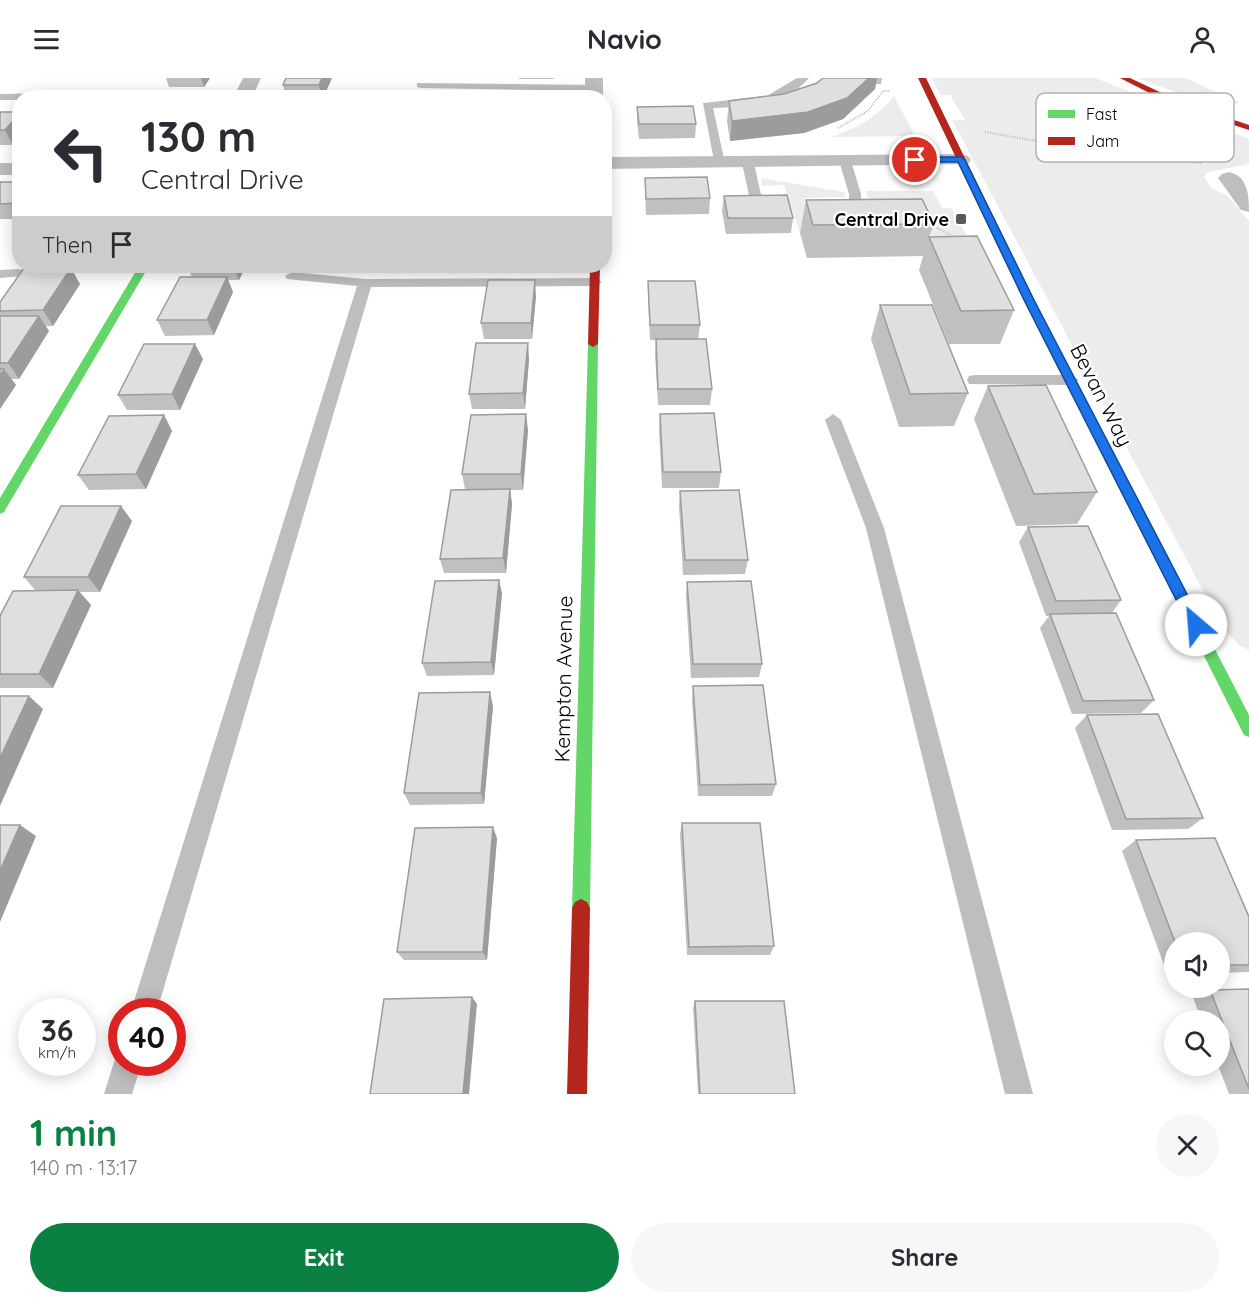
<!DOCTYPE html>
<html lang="en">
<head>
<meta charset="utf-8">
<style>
  body { margin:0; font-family:Quicksand,sans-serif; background:#f7f7f7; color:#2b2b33; height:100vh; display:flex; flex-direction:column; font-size:22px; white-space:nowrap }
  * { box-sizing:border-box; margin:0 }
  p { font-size:20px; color:#7c7c81 }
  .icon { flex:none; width:33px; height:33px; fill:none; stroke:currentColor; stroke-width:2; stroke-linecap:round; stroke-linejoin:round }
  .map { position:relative; height:1016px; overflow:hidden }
  .side { display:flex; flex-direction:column; background:#fff; flex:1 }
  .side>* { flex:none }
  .banner { position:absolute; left:12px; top:12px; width:600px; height:183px; border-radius:24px; box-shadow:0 3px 15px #0003; background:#fff; color:#2b2b33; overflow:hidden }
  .buttons { position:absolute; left:1164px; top:854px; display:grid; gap:12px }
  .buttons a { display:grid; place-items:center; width:66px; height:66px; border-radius:50%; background:#fff; box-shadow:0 3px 15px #0003; font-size:30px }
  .speed { position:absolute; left:18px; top:920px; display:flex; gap:12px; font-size:30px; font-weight:700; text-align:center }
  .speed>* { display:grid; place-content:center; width:78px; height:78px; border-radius:50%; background:#fff; box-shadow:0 3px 15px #0003; line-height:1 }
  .speed small { font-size:15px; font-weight:400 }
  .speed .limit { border:9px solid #d22; background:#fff; color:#111 }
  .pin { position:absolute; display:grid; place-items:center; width:51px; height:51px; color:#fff; margin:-26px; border:3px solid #fff; border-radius:50%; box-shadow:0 2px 6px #0007 }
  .me { position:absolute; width:66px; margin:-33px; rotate:333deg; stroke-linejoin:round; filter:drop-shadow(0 0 4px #0008) }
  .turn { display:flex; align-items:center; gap:21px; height:126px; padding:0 30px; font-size:27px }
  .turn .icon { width:78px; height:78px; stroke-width:2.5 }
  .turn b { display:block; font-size:42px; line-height:51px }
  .then { display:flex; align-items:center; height:57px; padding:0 30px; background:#0003; gap:12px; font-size:22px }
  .round { display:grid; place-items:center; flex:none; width:63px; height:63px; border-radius:32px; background:#f7f7f7 }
  .headline { display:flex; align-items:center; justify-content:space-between; height:102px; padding:0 30px }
  h1 { font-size:36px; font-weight:800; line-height:45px; color:#0b8043 }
  .action { display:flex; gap:12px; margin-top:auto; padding:12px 30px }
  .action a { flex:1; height:69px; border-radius:36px; background:#0b8043; color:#fff; font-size:24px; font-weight:800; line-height:69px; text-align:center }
  .action a+a { background:#f7f7f7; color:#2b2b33 }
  header { display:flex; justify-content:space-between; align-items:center; height:78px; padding:0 30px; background:#fff; font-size:27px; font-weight:800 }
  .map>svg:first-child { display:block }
  .green { fill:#ececec }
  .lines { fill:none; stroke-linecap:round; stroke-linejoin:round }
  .path { stroke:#b9b9b9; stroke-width:2; stroke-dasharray:1 1.5; stroke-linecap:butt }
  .lane { fill:#bebebe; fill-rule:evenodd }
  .street { fill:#bebebe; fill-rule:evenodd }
  .fast { fill:#63d668; fill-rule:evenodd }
  .jam { fill:#b3261e; fill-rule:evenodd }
  .wall { fill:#c0c0c0 }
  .shaded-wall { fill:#9c9c9c }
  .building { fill:#dfdfdf; stroke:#9c9c9c; stroke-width:1.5 }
  .route { fill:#1a73e8; stroke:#114b97; stroke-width:1.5 }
  .poi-dot { fill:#595959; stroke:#fff; stroke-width:2 }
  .labels { text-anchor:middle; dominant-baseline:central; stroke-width:4.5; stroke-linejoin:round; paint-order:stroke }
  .far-poi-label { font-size:18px; font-weight:bold; fill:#000; stroke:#fff; text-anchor:end }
  .street-label { font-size:21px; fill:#000; stroke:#fff }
  .key { fill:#fff; stroke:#b2b2b2; stroke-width:1.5 }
  .key-label { font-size:16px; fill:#000 }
</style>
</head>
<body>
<header><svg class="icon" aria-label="menu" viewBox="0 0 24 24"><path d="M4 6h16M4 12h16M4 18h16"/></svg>Navio<svg class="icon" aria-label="person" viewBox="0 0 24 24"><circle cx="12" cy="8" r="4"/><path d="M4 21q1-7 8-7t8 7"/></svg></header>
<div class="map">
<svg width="1249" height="1016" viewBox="0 0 1249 1016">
  <rect width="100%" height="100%" fill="#fff"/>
  <path class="green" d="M932,0H1095L1249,61V86L1208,94L1204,99L1211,110L1228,118L1249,143V572L1239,567L1223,550L952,42H965L950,17H940Z
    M1137,0H1185L1239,24L1227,33Z
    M894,18L915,58L832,59C857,50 878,39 894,18Z
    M761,100L844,114L846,119L804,120L811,150L800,155L784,107L762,108Z
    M866,113H933L942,130H951L986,192L913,153L871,154L859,119L869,123Z"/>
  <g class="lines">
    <path class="path" d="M838,50L868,33L883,13H891
      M985,54L1123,78L1201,85
      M930,146L958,161"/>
    <path class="lane" d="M797,0H809C786,27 747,28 713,30L725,85L715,88L703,25L767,18Z
      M417,5L593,7L598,10L593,13L421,10L417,9Z
      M116,14L122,17L120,19L20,20V22H0V16Z
      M845,79L851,83L861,116V130L855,134L849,130V116L839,83Z
      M748,81L754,85L761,117L755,121L749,117L742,85Z
      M18,191L23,192V198L0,200V192Z
      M292,194L365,201L595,200L602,204L595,208L371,209L157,933H131L357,208L287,201L285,198Z
      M975,297H1071L1079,302L1071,307L969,306L967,302L969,298Z
      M833,336L841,342L884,450L1033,1016H1005L866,450L825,342Z
      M122,973V984H142L132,1016H104L114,984Z"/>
    <path class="street" d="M243,0H261L252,20H233Z
      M585,0H603V20H585Z
      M961,76L968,78L971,82L968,86L604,91V79Z
      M0,85H20V97H0Z
      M1229,94C1248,98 1249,117 1249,134L1241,132L1218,100L1222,96Z"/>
    <path class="fast" d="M139,188H149L4,434L0,436V420Z
      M1023,207L1028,210L1249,637V659L1244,657L1018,210Z
      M593,263L598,266L590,830L587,836L581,839L575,836L572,830L588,266Z"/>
    <path class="jam" d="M918,0H926L1028,210L1027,212H1019L1018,210Z
      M1120,0H1130L1181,24L1249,47V52L1175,28Z
      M590,188H600L598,266L593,269L588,266Z
      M581,821L587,824L590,830L587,1016H567L572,830L575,824Z"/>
  </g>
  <path class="wall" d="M166,0H210L204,9H169Z
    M332,0L323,20H286L283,7Z
    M519,0H554L553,1H519Z
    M823,0H882L881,6H876L875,11L843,41L804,55L730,63L727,43L729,23L784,16L817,5Z
    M637,29L696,46L695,60L639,61L637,43Z
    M0,34H20V64L18,61L13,67H0Z
    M645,100L710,120L709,136L646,137L645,115Z
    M0,104H20V141H0Z
    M724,118L793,140L791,155L726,156L722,133Z
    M806,122L934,146L929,159L1014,232L1000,266H949L919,192L923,178L807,180L800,155Z
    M187,188H246L239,202H228L233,214L214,257L165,258L157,242L192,199Z
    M648,203L700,247L698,261L712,311L710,327H658L655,277L656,262H650L648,219Z
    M80,206L53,248H46L49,253L19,301H11L16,307L0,331V224Z
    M536,218L532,261H484L481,245Z
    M880,227L968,315L954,348L899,349L871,261Z
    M203,281L180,332H127L118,317Z
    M529,281L525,331H472L469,316Z
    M988,308L1097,414L1077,446L1016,448L974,341Z
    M660,336L721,394L719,410H662L659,351Z
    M164,337L172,353L146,411L89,412L78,397Z
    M528,352L523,412H510L512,426L506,495H444L440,481L465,411L462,396Z
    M680,413L748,482L745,496L683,497L679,428Z
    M132,443L100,514H79L91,527L53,610H0V538L36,513L24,499Z
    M1028,449L1121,522L1112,535L1154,622L1141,635L1072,636L1040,550L1049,538H1046L1019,464Z
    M499,502L502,516L494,597L427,598L422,585Z
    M687,504L762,586L759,599L691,600L686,518Z
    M693,608L776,706L772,718H698L692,622Z
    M493,628L484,726L410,727L404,715Z
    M1087,637L1203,740L1188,751L1112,752L1075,650Z
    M682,745L774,868L770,877H687L680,756Z
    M497,760L487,882H404L397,874Z
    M1136,762L1249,839V894L1220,895V864H1174V895H1167L1122,773Z
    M1249,911V1016H1229L1218,987H1220V942H1201L1193,919L1210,912Z
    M695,923L795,1016H698L693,930Z"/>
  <path class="shaded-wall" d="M201,0H210L204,9Z
    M322,0H332L323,20H322L319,7Z
    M869,0H877L875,11L843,41L804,55L730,63L732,43Z
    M20,35V52H13L18,61L13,67L5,52Z
    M233,188H246L239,202Z
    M71,190L80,206L53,248L43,232Z
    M227,199L233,214L214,257L207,242Z
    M535,202L536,218L532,261L531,245Z
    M39,238L49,253L19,301L8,285Z
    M528,265L529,281L525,331L523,315Z
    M195,266L203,281L180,332L172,316Z
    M4,291L16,307L0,331V298Z
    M526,336L528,352L523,412L521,396Z
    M164,337L172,353L146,411L136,396Z
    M510,411L512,426L506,495L503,480Z
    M121,428L132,443L100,514L88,499Z
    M499,502L502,516L494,597L491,584Z
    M78,512L91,527L53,610L39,596Z
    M490,614L493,628L484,726L481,715Z
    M29,618L43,631L0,728V680Z
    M20,747L36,758L0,844V793Z
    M493,749L497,760L487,882L483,874Z
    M472,919L477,926L469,1016H463Z"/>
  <path class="building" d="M286,0H322L319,7H283Z
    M823,0H869L847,20L808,34L732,43L729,23L784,16L817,5Z
    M693,28L696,46H639L637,29Z
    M0,34H20V35L5,52H0Z
    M20,45V52H13Z
    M707,99L710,120L646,121L645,100Z
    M0,104H20V122L17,125L0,126Z
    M787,117L793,140H728L724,118Z
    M922,121L934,146L813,147L806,122Z
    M977,158L1014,232L961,233L929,159Z
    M24,190H71L43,232L0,233V224Z
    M180,199H227L207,242H157Z
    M488,202H535L531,245H481Z
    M648,203H695L700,247H650Z
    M880,227H932L968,315L910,316Z
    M0,238H39L8,285H0Z
    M656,261H706L712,311H658Z
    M476,265H528L523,315L469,316Z
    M144,266H195L172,316L118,317Z
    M0,291H4L0,298Z
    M1046,307L1097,414L1034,416L988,308Z
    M714,335L721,394H663L660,336Z
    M526,336L521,396H462L471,337Z
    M164,337L136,396L78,397L109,338Z
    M510,411L503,480L440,481L451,412Z
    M739,412L748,482H685L680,413Z
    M61,428H121L88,499H24Z
    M1088,448L1121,522L1056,523L1028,449Z
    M499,502L491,584L422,585L435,503Z
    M751,503L762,586H693L687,504Z
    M78,512L39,596H0V538L13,513Z
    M1116,535L1154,622L1083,623L1050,536Z
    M763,607L776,706L700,707L693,608Z
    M490,614L481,715H404L419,615Z
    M0,618H29L0,680Z
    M1158,636L1203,740L1126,741L1087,637Z
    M682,745H760L774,868L689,869Z
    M0,747H20L0,793Z
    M493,749L483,874H397L415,750Z
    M1215,760L1249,839V887H1220V864H1175L1136,762Z
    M1249,911V1011L1210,912Z
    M472,919L463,1016H370L384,921Z
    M695,923H784L795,1016H700Z"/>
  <path class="route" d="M915,79H961L965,82L1035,224L1201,543V551H1191L1025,224L958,84H912Z"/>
  <rect class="poi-dot" x="955" y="135" width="12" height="12" rx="3"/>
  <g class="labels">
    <g class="far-poi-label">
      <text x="949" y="141">Central Drive</text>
    </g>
    <g class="street-label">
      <text transform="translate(1102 317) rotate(63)">Bevan Way</text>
      <text transform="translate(563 601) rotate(-89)">Kempton Avenue</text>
    </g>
  </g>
  <rect x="1036" y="15" width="198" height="69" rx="9" class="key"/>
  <rect x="1048" y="32" width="27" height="8" fill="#63d668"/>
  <rect x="1048" y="59" width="27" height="8" fill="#b3261e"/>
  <g class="key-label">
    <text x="1086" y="42">Fast</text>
    <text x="1086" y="69">Jam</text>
  </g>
</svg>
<div class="buttons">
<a><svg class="icon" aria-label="sound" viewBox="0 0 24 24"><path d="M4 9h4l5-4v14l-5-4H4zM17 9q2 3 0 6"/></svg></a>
<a><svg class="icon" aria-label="search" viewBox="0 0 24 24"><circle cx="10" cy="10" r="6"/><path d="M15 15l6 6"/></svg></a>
</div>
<div class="speed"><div>36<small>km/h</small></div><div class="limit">40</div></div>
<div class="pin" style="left:915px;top:82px;background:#d93025"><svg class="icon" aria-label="arrive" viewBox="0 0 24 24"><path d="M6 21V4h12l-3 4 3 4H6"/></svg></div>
<svg class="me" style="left:1196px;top:547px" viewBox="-20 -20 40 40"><circle r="19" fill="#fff"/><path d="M0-13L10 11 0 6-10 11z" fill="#1a73e8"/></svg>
<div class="banner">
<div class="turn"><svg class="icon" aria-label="left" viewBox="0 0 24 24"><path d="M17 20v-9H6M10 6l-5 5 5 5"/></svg><div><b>130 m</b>Central Drive</div></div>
<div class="then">Then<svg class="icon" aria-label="arrive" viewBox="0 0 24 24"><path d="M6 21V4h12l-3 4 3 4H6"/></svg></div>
</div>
</div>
<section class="side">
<div class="headline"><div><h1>1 min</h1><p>140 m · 13:17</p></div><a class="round"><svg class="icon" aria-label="close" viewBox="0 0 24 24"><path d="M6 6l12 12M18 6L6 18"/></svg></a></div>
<div class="action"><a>Exit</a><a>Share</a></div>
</section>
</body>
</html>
